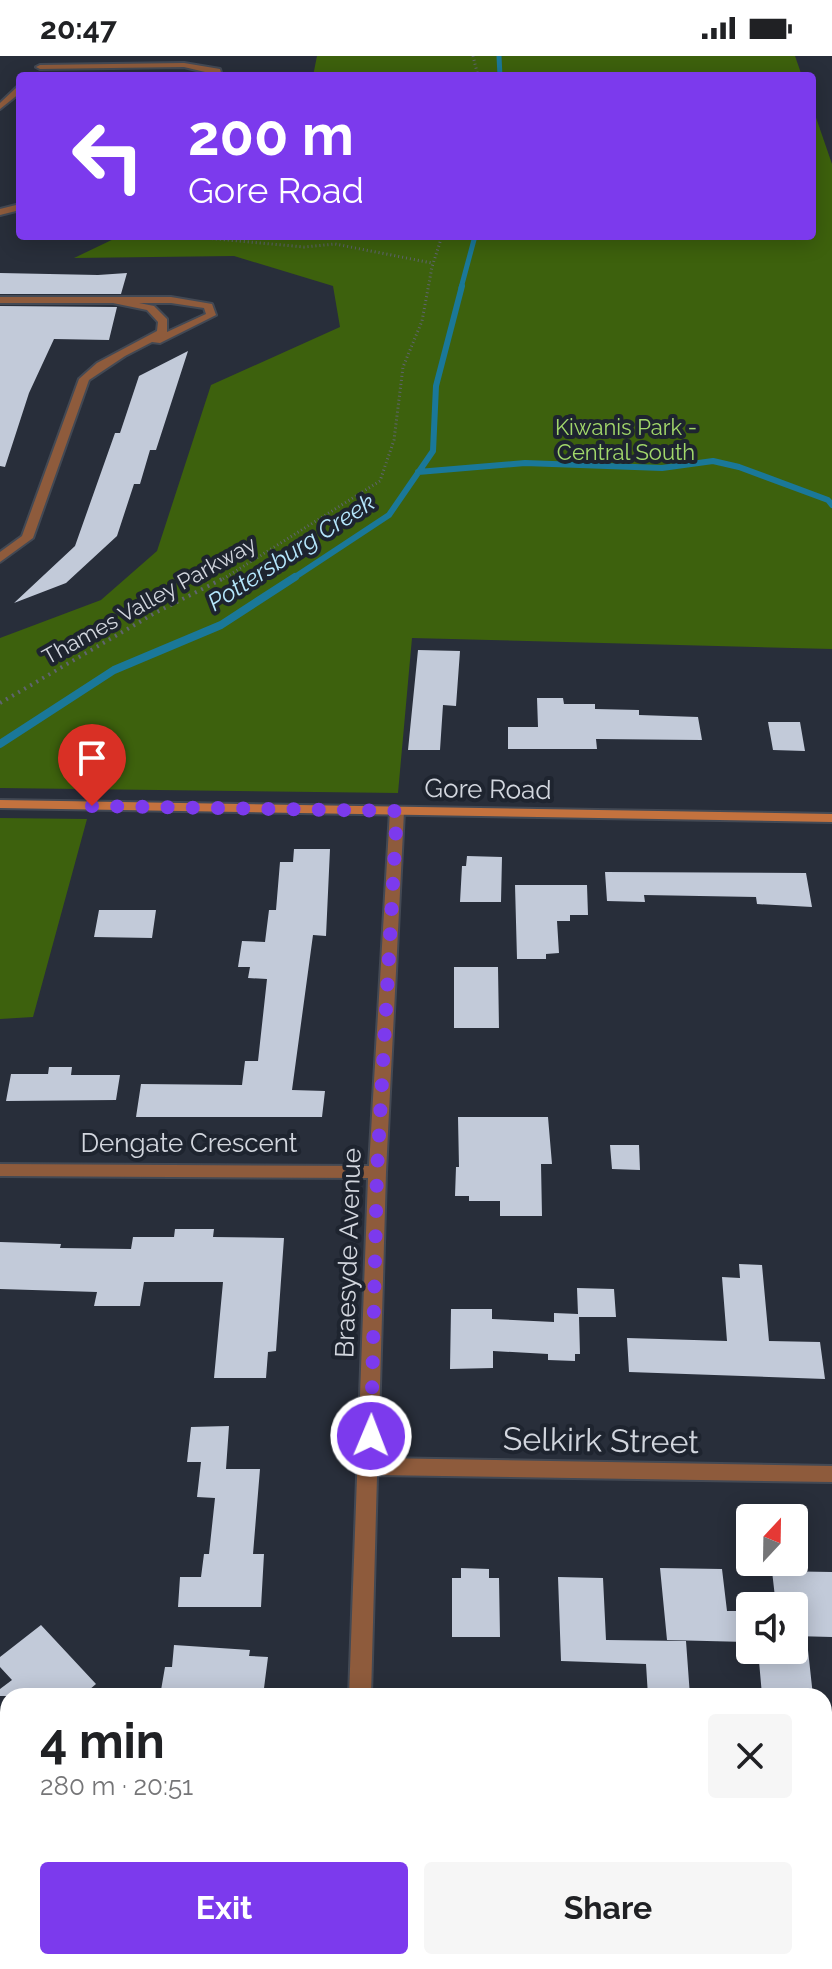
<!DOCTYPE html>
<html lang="en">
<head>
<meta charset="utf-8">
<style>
  body { margin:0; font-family:Raleway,sans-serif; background:#f6f6f6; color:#202124; height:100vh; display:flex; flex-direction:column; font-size:30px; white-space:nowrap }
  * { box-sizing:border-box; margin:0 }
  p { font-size:26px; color:#757577 }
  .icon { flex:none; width:44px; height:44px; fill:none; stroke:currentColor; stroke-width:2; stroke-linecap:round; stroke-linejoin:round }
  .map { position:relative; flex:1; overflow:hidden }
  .drawer { position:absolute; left:0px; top:1632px; width:832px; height:282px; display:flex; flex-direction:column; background:#fff; border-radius:24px 24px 0 0; box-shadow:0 4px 20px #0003 }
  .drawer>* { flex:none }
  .hud { position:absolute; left:16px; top:16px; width:800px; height:168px; border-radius:8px; box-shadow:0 4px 20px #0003; background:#7c3aed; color:#fff; overflow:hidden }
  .needle { width:52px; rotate:22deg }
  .tools { position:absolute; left:736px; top:1448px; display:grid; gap:16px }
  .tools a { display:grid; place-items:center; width:72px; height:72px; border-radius:8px; background:#fff; box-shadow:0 4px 20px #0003; font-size:40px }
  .pin { position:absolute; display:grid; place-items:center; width:68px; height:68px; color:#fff; margin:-82px -34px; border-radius:50% 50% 50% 0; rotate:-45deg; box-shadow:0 0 8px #0007 }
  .pin .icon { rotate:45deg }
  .me { position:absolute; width:88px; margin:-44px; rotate:1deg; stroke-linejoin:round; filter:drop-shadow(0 0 6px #0008) }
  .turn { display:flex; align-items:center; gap:28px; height:168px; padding:0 40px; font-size:36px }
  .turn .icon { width:104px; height:104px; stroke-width:2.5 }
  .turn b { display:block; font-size:56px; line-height:68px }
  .round { display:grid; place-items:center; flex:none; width:84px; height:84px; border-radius:8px; background:#f6f6f6 }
  .summary { display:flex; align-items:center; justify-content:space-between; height:136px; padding:0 40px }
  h1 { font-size:48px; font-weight:700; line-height:60px }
  .button { display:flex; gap:16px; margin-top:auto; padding:16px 40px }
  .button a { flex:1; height:92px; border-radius:8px; background:#7c3aed; color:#fff; font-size:32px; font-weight:700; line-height:92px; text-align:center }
  .button a+a { background:#f6f6f6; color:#202124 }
  .status { display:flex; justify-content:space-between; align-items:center; height:56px; padding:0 40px; background:#fff; direction:ltr }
  .status svg { height:22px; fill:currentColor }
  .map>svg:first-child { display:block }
  .green { fill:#3d610d }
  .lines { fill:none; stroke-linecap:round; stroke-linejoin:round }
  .stream-far2 { stroke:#1a7899; stroke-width:5 }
  .stream-far1 { stroke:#1a7899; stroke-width:6 }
  .stream { stroke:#1a7899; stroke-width:8 }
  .building { fill:#c2cad9 }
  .minor-casing { stroke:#434954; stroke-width:4 }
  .secondary-casing { stroke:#434954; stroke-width:4 }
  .path-far1 { stroke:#5f646f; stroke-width:3; stroke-dasharray:1 3; stroke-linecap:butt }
  .path { stroke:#5f646f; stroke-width:4; stroke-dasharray:2 5; stroke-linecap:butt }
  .minor { fill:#8e5b3c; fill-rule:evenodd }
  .secondary { fill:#c4723e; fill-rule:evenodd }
  .route { stroke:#7c3aed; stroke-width:14; stroke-dasharray:0 25.2 }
  .labels { text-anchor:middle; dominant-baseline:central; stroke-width:8; stroke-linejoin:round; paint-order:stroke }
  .far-park-label { font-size:22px; fill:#a2d86b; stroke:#1e242f }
  .far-street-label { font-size:22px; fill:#d2d6de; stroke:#1e242f }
  .far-water-label { font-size:24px; font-style:italic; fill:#b5e7fd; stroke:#1e242f }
  .street-label { font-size:26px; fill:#d2d6de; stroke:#1e242f }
  .near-street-label { font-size:32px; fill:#d2d6de; stroke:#1e242f }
</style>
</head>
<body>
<div class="status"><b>20:47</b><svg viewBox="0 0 49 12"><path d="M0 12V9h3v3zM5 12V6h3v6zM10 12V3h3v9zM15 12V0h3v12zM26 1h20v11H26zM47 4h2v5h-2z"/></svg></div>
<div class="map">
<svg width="832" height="1913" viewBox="0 0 832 1913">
  <rect width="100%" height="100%" fill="#282e3a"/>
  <path class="green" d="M317,0H795L802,20H313Z
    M812,50L832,108V593L412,582L398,737L0,732V582L101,544L157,495L211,329L340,271L333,230L234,200L74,202L120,180H812Z
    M0,762L87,763L33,961L0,963Z"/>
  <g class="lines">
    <path class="stream-far2" d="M499,0L500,20
      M461,232L475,180"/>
    <path class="stream-far1" d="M418,416L525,407L662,412L713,405L739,411L828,444L832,449
      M292,523L389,459L433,395L436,330L462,230"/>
    <path class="stream" d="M0,688L114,614L221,569L295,521"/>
  </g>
  <path class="building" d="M0,217L98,219L127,217L121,238H0Z
    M0,250L117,251L109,284L54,283L29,337L5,411L0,410Z
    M188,295L156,394H150L140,428H134L117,480L66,527L14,547L75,490L115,377H120L139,320Z
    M418,594L460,595L456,650L443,649L440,694H408Z
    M537,642H563L564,648H595V653L639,654V659L698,661L702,684L596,683L597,693H508V671H538Z
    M768,666H800L805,695L773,694Z
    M294,793H330L326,880L313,879L292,1034L325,1035L322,1061H136L141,1028L242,1029L245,1005H258L267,923L248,922L250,911H238L242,885L265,886L269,854H276L280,806H293Z
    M467,800L502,801L501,846H460L462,810H466Z
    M605,816L806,817L812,851L757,848L756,841L644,839L645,846L607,845Z
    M515,829H587L588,859H570V865H557L559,897L546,898V903H517Z
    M99,854H156L152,882L94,881Z
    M454,911H498L499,972H454Z
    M49,1011H72L71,1019H120L116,1044L6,1045L11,1018H48Z
    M458,1061H548L552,1108H541L542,1160H500V1145H469V1140H455L456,1111H459Z
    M610,1089H639L640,1114L612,1113Z
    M175,1173H214L213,1181L284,1182L276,1295L268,1296L266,1322H214L223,1226H144L140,1250H94L97,1236L0,1233V1186L61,1188L60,1192L131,1193L133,1181H174Z
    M739,1208L762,1209L769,1285L820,1286L825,1323L629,1316L627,1282L727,1285L722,1221L740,1222Z
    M577,1232L614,1233L616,1261H579L580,1298H575V1305L548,1304V1298L493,1295V1312L450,1313L451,1253H492V1263L554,1266V1257L578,1258Z
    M229,1370L226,1413H260L253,1498H264L261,1551H178L180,1521H201L204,1498H209L215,1442L197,1441L201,1406H187L191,1371Z
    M461,1512L489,1513V1522H499L500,1581H452V1522H461Z
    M660,1512L722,1513L727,1555H743L747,1586L667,1584Z
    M772,1515L832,1516V1581L794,1580V1550H776Z
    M558,1521L603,1522L606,1584L686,1585L690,1640H648L646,1608L561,1605Z
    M41,1569L96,1628L82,1640H0V1633L12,1624L0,1611V1601Z
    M174,1589L250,1594L249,1600L268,1601L263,1640H160L165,1611H172Z
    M758,1594H808L813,1640L762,1639Z"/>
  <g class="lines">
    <defs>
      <path id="minor" d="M184,7L220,13L222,20L184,11L40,13L36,11L40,9Z
        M17,31H20V37L0,53V47Z
        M20,148V154L0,159V153Z
        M0,241H171L212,248L216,259L160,287L152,286L125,300L89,324L33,482L0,506V496L22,480L79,323L97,307L157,275L158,266L147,254L113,247H0ZM139,247H171L204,252L206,258L167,276V263L154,250Z
        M397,751L404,755L386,1116L378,1402L832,1410V1426L377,1419L371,1640H349L368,1122L0,1120V1108L369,1110L390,755Z
        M0,1815L8,1819V1846L0,1842Z
        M341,1906H365V1913H341Z"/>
      <path id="secondary" d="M0,744L832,758V766L0,752Z"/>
    </defs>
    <use href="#minor" class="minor-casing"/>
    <use href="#secondary" class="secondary-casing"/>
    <path class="path-far1" d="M473,0L478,20
      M184,180L304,191L335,188L432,207
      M223,523L380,425L394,384L403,311L422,265L432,211L442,180"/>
    <path class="path" d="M0,647L155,557L226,521"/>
    <use href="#minor" class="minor"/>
    <use href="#secondary" class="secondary"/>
  </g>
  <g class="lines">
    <path class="route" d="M92,750L397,755L377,1116L371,1380"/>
  </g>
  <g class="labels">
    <g class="far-park-label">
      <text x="626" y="371">Kiwanis Park -<tspan x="626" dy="25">Central South</tspan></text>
    </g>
    <g class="far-street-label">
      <text transform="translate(149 544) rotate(-29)">Thames Valley Parkway</text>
    </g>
    <g class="far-water-label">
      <text transform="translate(291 496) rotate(-33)">Pottersburg Creek</text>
    </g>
    <g class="street-label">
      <text transform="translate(488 733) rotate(1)">Gore Road</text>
      <text x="189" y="1087">Dengate Crescent</text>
      <text transform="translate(348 1197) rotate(-88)">Braesyde Avenue</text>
    </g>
    <g class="near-street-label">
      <text transform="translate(601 1384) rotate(1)">Selkirk Street</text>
    </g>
  </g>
</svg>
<div class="tools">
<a><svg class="needle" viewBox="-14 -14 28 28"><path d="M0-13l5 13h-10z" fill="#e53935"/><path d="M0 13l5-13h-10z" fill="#757577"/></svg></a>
<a><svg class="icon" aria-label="sound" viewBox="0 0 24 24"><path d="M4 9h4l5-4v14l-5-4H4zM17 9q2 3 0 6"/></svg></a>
</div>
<div class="pin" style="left:92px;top:750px;background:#d93025"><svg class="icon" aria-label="arrive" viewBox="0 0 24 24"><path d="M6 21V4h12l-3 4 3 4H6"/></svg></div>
<svg class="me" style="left:371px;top:1380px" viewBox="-20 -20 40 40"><circle r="17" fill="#7c3aed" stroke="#fff" stroke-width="3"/><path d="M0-11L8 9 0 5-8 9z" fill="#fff"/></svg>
<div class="hud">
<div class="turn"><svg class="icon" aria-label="left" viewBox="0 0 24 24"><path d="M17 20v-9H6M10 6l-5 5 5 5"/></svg><div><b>200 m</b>Gore Road</div></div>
</div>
<section class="drawer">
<div class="summary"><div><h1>4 min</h1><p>280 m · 20:51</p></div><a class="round"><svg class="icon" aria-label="close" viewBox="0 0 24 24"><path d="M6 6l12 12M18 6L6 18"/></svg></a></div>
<div class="button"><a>Exit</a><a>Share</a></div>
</section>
</div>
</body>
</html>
